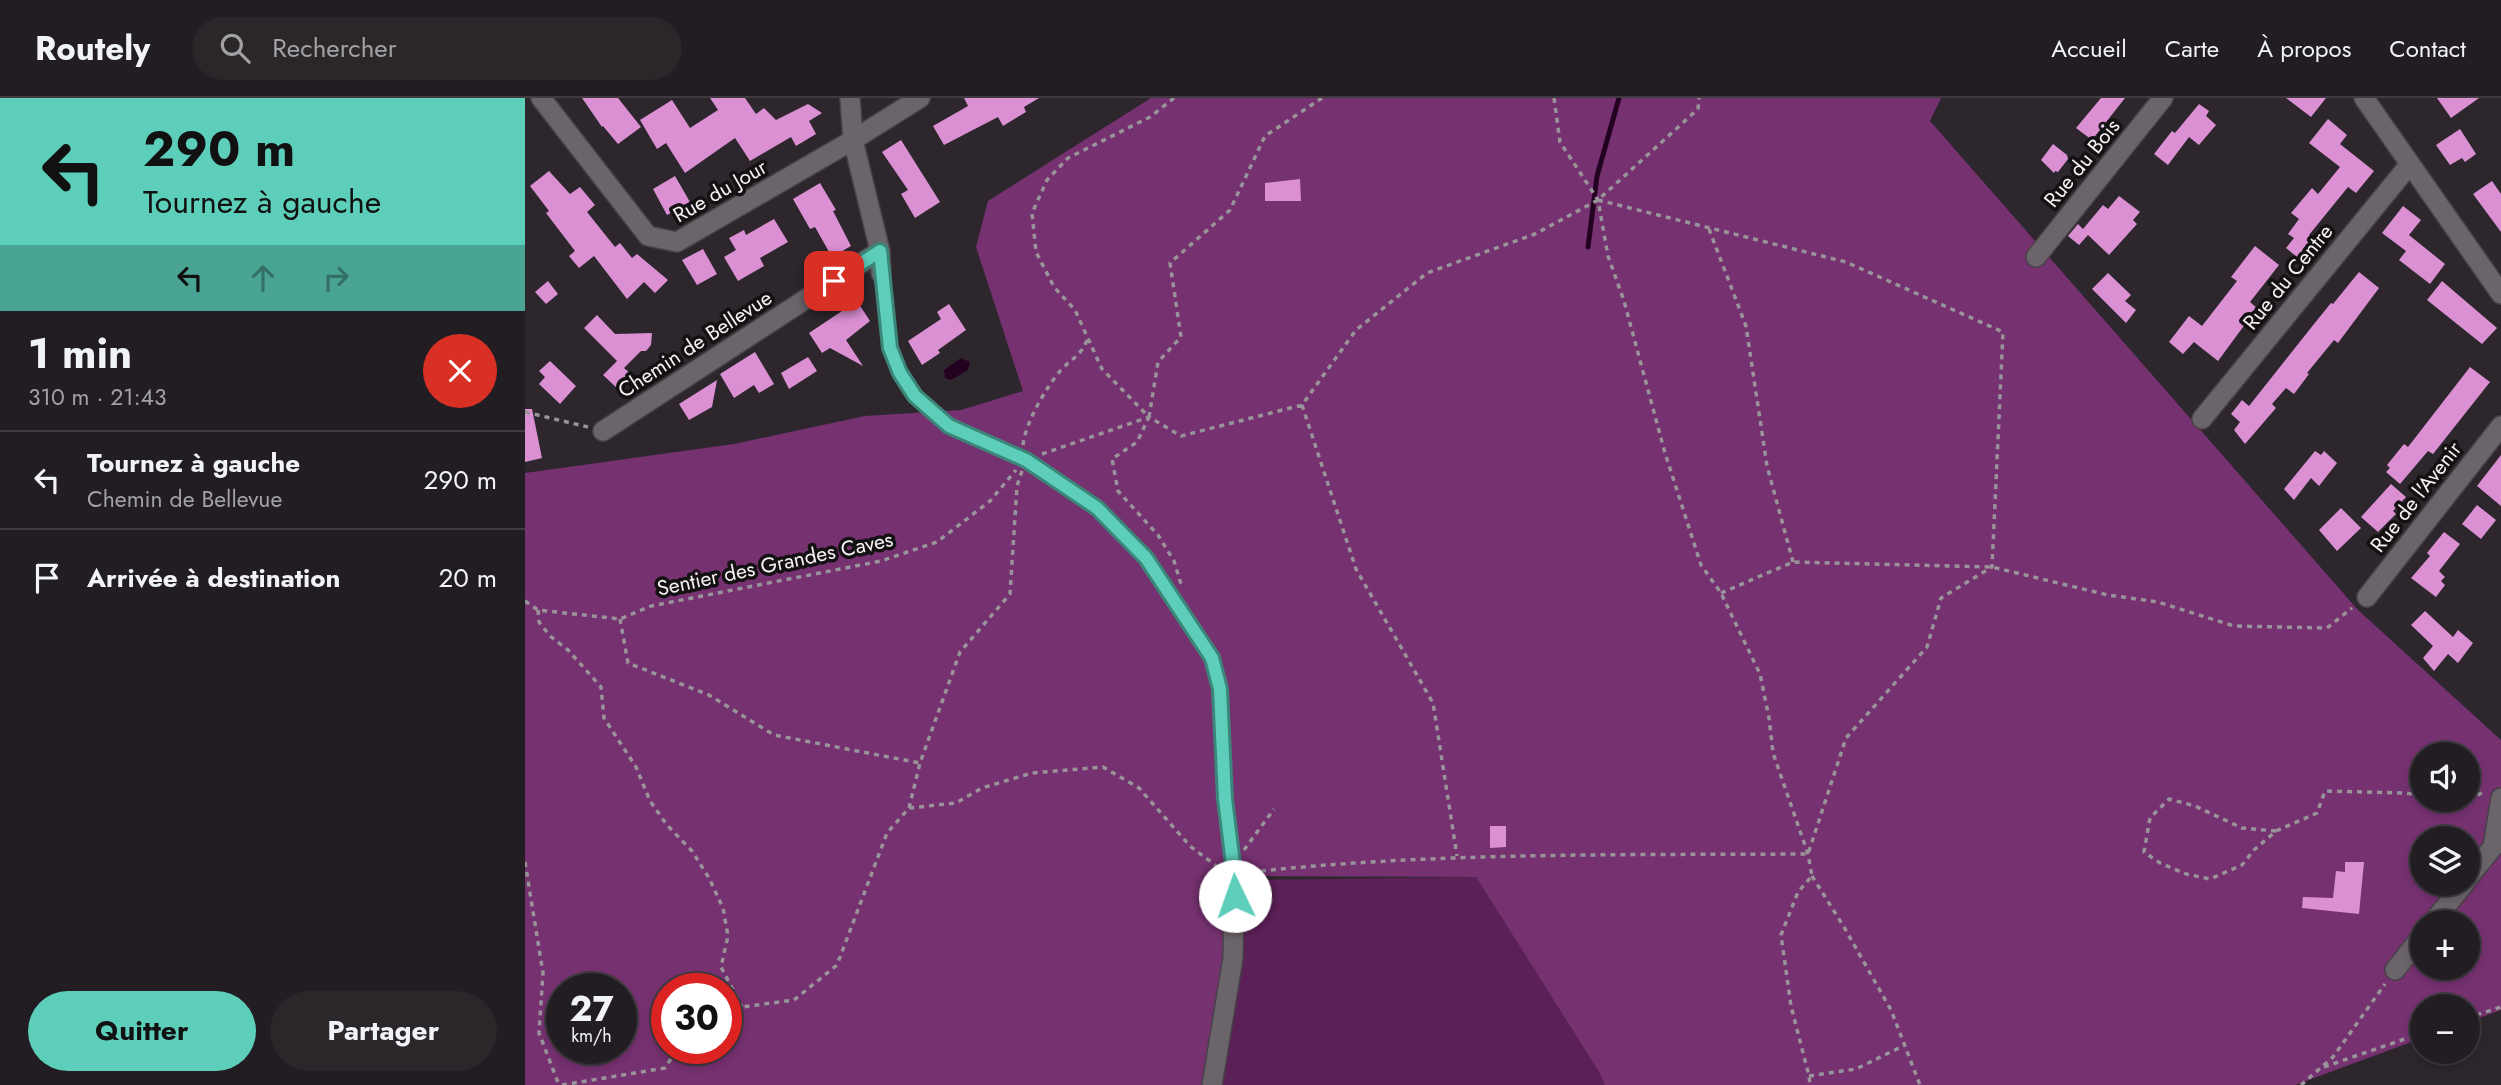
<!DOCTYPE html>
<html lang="fr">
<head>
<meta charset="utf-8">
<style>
  body { margin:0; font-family:Jost,sans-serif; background:#2a262a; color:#f1f3f6; height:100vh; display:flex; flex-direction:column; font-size:26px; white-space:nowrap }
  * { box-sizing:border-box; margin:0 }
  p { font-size:23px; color:#a2a2a5 }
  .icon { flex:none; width:38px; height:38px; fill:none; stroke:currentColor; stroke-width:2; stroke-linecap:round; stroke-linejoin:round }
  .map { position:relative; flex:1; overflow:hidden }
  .details { display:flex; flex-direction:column; background:#221d22; width:525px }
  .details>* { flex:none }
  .guide { background:#5cceba; color:#111; overflow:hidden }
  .tools { position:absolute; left:1885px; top:644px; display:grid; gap:14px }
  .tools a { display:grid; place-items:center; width:70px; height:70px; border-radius:50%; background:#221d22; box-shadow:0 4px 10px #0003,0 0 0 2px #3f3b40; font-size:35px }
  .speed { position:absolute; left:21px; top:875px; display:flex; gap:14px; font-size:35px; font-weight:700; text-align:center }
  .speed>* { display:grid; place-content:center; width:91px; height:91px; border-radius:50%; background:#221d22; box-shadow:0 4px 10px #0003,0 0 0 2px #3f3b40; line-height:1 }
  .speed small { font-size:18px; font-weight:400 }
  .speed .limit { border:10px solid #d22; background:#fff; color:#111 }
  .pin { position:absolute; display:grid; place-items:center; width:60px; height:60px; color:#fff; margin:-30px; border-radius:14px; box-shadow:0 4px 10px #0006 }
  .me { position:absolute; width:77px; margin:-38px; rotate:357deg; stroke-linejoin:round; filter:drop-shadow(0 0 5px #0008) }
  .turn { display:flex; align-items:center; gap:24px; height:147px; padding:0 28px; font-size:32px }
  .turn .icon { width:91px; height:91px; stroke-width:2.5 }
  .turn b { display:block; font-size:49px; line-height:60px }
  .lanes { display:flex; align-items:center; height:66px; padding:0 28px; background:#0003; justify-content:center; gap:35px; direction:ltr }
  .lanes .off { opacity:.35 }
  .round { display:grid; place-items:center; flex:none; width:74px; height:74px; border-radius:37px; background:#2a262a }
  .overview { display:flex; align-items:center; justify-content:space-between; height:119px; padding:0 28px }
  h1 { font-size:42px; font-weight:700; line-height:52px }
  .primary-button { display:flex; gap:14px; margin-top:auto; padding:14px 28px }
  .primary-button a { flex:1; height:80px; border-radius:42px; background:#5cceba; color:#111; font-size:28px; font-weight:700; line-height:80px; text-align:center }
  .primary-button a+a { background:#2a262a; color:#f1f3f6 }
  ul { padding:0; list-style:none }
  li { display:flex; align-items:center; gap:21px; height:98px; padding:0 28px; border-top:2px solid #3f3b40 }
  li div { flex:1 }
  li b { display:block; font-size:26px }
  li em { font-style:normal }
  header { display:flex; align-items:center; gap:42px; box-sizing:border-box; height:98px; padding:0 35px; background:#221d22; border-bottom:2px solid #3f3b40 }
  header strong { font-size:33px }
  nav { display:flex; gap:38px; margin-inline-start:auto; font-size:24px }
  .search { width:490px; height:63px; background:#2a262a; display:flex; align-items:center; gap:18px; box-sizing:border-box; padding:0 24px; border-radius:38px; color:#a2a2a5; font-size:26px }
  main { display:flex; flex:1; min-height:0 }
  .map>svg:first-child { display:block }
  .green { fill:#5c2058 }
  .forest { fill:#763171; fill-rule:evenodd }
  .water { fill:#230221 }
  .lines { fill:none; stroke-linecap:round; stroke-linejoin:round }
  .stream { stroke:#230221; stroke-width:5 }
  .building { fill:#db90d4 }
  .lane-casing { stroke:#474246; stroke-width:12 }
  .street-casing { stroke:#474246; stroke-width:22 }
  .path { stroke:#999499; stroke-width:3.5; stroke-dasharray:5 5; stroke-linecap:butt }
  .lane { stroke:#6c646b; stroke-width:10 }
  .street { stroke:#6c646b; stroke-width:19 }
  .route-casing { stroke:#3c8679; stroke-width:18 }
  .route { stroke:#5cceba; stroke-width:12 }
  .labels { text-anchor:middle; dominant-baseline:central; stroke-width:7; stroke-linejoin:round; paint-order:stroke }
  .street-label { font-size:21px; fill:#f5f1f5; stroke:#141113 }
</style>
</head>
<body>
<header>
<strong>Routely</strong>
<div class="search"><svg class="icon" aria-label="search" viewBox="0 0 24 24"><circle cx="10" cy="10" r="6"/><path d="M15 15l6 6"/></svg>Rechercher</div>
<nav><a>Accueil</a><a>Carte</a><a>À propos</a><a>Contact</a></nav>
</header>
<main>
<section class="details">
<div class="guide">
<div class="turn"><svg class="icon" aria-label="left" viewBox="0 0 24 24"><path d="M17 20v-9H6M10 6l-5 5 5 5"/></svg><div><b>290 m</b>Tournez à gauche</div></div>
<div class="lanes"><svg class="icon" aria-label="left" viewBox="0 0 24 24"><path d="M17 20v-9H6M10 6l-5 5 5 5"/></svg><svg class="icon off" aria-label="ahead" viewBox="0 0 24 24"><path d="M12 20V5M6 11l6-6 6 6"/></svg><svg class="icon off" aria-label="right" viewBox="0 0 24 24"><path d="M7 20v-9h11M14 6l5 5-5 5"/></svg></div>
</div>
<div class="overview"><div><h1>1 min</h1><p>310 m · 21:43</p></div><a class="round" style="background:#d93025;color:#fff"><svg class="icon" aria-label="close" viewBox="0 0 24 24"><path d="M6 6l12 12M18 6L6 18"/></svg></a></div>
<ul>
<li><svg class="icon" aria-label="left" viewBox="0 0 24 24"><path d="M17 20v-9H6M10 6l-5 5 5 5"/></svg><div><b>Tournez à gauche</b><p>Chemin de Bellevue</p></div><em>290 m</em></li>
<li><svg class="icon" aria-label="arrive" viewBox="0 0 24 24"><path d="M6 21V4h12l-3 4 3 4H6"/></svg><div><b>Arrivée à destination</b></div><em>20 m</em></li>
</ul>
<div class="primary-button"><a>Quitter</a><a>Partager</a></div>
</section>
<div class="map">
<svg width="1976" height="987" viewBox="0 0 1976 987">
  <rect width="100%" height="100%" fill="#2d272d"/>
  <path class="green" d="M951,779L1074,974L1080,987H692L714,785L725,782Z"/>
  <path class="forest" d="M626,0H1416L1405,23L1833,512L1976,642V912L1943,924L1942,908H1897V940L1770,987H1080L1074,974L951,779L708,778L692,946L678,987H0V375L209,346L340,318L436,312L498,293L451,149L463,103ZM1897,656H1942V702H1897ZM1897,740H1942V786H1897ZM1897,824H1942V870H1897ZM37,891H96V950H37ZM142,891H201V950H142Z"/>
  <path class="water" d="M436,260L445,264L443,272L426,282L420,280L419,272Z"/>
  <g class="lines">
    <path class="stream" d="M1063,149L1072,78L1094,0"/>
  </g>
  <path class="building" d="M57,0H93L116,29L93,46L78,28L77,29Z
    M185,0H220L231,16L239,10L251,22L283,6L297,15L284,23L291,36L271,48L266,39L225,63L210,40L160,75L141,45L132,51L115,22L147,2L165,30L193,12Z
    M439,0H514L499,9L501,14L478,28L473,19L419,47L408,28L443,8Z
    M1576,0H1600L1567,42L1551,30Z
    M1761,0H1801L1786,19Z
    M1912,0H1954L1926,20Z
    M1674,6L1684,13L1681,18L1691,27L1674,47L1664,39L1643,67L1629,56L1647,33L1650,35Z
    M1803,21L1822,37L1815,46L1849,73L1831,95L1823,89L1784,137L1793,144L1778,164L1761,150L1769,140L1763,136L1774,121L1766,115L1787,90L1793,96L1815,69L1784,45Z
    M1935,31L1951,56L1940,64L1937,60L1925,67L1911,47Z
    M376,42L415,104L390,120L376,96L383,92L357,54Z
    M1528,46L1542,57L1543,61L1533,74L1530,73L1529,75L1516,62Z
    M24,73L45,96L55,89L70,107L62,114L90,149L95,145L107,160L112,156L143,182L130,195L119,184L102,201L69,158L54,170L44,158L50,153L21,115L24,113L5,88Z
    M150,78L165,104L142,117L128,91Z
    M775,81L776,103H740V85Z
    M1967,83L1976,96V134L1948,96Z
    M295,85L311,112L308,113L326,148L307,159L290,129L285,131L268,101Z
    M1594,98L1615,114L1608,122L1612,126L1584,157L1563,137L1554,147L1543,138L1553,126L1558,131L1578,107L1583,111Z
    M1878,108L1896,122L1884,137L1920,166L1905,186L1874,162L1881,153L1857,135Z
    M249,121L263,144L235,160L239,168L213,183L199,159L211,152L204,140L219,132L221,137Z
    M1730,148L1754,167L1725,204L1732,210L1693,263L1669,244L1658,256L1644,244L1664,218L1677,228L1712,183L1706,179Z
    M178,151L192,176L172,187L157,162Z
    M1834,174L1854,190L1813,245L1809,242L1782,275L1784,276L1769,296L1761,290L1747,306L1751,310L1720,346L1709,332L1715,324L1706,316L1717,302L1724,308L1789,226L1806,205L1808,206Z
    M1583,175L1606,197L1600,203L1611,212L1601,225L1567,191Z
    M23,183L33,196L21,206L10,194Z
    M1917,183L1972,230L1957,246L1902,202Z
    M332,203L345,223L321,242L338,268L305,250L297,255L284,235Z
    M424,206L441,232L413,252L415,255L397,267L383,243L416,221L412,214Z
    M72,217L90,236L127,235L126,247L121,253H116L99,270L107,277L93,291L78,277L92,263L93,264L59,230Z
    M230,254L249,286L234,295L229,287L209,300L195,276Z
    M283,259L292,273L264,291L256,275Z
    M25,263L51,288L35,306L14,286L20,279L14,273Z
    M1945,269L1965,284L1908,356L1903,353L1875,386L1861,374L1865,370L1862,367L1879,346L1883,349Z
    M192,282L187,309L164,322L154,306Z
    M0,311H7L17,360L0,364Z
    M1790,353L1796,357L1799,353L1812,365L1794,388L1786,380L1769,402L1759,391Z
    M1976,357V408L1952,388Z
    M1866,386L1881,399L1868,413L1871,416L1853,434L1836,419Z
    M1952,407L1971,422L1956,441L1937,426Z
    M1816,410L1836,430L1812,453L1794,432Z
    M1919,434L1935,446L1914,473L1920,479L1916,483L1920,487L1911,499L1886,480L1905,458L1902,455Z
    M1900,513L1928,539L1933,532L1948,545L1933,565L1923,556L1909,573L1898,560L1908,548L1886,527Z
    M965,728H981V749L965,750Z
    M1820,764H1839L1834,816L1777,810L1778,799L1808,800L1811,773L1820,774Z"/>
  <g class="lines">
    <defs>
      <path id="lane" d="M356,175L364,250L375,275L390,298L424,328L501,362L572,410L621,460L687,560L696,591L700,701L709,774"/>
      <path id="street" d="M16,0L123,138L152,144L328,42L395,0
        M325,0L328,42L355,153L356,175
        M1839,0L1976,196
        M1511,159L1638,0
        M1677,321L1885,66
        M78,333L355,153
        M1842,499L1976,328
        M1942,781L1968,749L1976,700
        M1908,824L1939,786
        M1870,872L1897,838
        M687,987L708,860L709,774"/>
    </defs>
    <use href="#lane" class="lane-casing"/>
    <use href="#street" class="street-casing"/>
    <path class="path" d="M649,0L625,19L543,60L522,82L507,115L511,154L529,189L550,212L577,271L624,319L612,344L587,361L593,393L633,437L649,463L656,486
      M1029,0L1035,44L1073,102L1083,158L1099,203L1140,355L1176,467L1196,495L1235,576L1244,620L1248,655L1283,756L1287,778L1273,794L1256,837L1266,908L1284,978L1285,987
      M1184,131L1221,228L1242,368L1268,464
      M777,307L831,471L908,605L932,758
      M0,314L63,329
      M624,319L633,264L656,239L645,165L705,112L740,38L797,0
      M498,347C500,326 521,289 536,272C548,259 559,256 563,238
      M517,356L624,319L656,338L777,307L831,232L902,175L1010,136L1073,102L1173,11L1174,0
      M1196,495L1268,464L1467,469L1583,497L1633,504L1709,528L1802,530L1827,510
      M0,503L13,512L95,521L126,508L356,463L412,444L465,403L491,372
      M13,512L14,524L25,538L43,552L76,589L79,620L111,669L125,703L142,727L167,753L184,780L198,810L203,838L196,869L217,909
      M95,521L103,565L184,597L249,637L395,665
      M1915,702L1940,705L1958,694
      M384,710L395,665L435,554L485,496L492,388L497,373
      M1751,733L1717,730L1670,708L1644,701L1625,720L1619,754L1635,765L1661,776L1685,781L1717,767L1729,752L1751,733L1792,715L1800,693L1881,695L1897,698
      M719,752L749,711
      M0,764L18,875L14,935L34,987
      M726,774C911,754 1097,757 1283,756L1321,640L1402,549L1416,500L1467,469L1478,234L1321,164L1073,102
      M1287,778L1319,829L1366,912L1395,987
      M201,916L217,909L269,902L312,867L362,735L384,710L431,705L457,690L507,675L578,669L614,690L665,748L694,770
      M1942,920L1976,909
      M1799,969L1897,935
      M1284,978L1331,971L1380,947
      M37,987L140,970L153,950
      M1776,987L1808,959L1860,886"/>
    <use href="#lane" class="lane"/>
    <use href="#street" class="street"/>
  </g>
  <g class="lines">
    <defs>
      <path id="route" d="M309,183L355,153L365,250L375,275L390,298L424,328L501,362L572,410L621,460L687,560L695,591L700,701L709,774L710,798"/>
    </defs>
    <use href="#route" class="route-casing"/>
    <use href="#route" class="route"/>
  </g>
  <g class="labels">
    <g class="street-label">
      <text transform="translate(1557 65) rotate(-51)">Rue du Bois</text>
      <text transform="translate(195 93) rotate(-30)">Rue du Jour</text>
      <text transform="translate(1763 179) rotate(-51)">Rue du Centre</text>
      <text transform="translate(170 246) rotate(-33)">Chemin de Bellevue</text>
      <text transform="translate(1891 399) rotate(-52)">Rue de l'Avenir</text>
      <text transform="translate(250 466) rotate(-12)">Sentier des Grandes Caves</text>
    </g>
  </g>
</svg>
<div class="tools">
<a><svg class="icon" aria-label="sound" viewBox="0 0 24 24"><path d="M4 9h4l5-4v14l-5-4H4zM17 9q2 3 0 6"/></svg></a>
<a><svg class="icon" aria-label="layers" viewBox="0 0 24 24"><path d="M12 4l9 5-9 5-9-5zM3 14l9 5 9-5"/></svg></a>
<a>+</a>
<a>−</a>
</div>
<div class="speed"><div>27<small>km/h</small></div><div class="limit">30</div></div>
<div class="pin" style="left:309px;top:183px;background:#d93025"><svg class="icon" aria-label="arrive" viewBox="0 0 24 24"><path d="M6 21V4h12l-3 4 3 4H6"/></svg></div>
<svg class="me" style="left:710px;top:798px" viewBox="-20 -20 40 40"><circle r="19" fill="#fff"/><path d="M0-13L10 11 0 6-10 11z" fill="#5cceba"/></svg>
</div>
</main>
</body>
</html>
